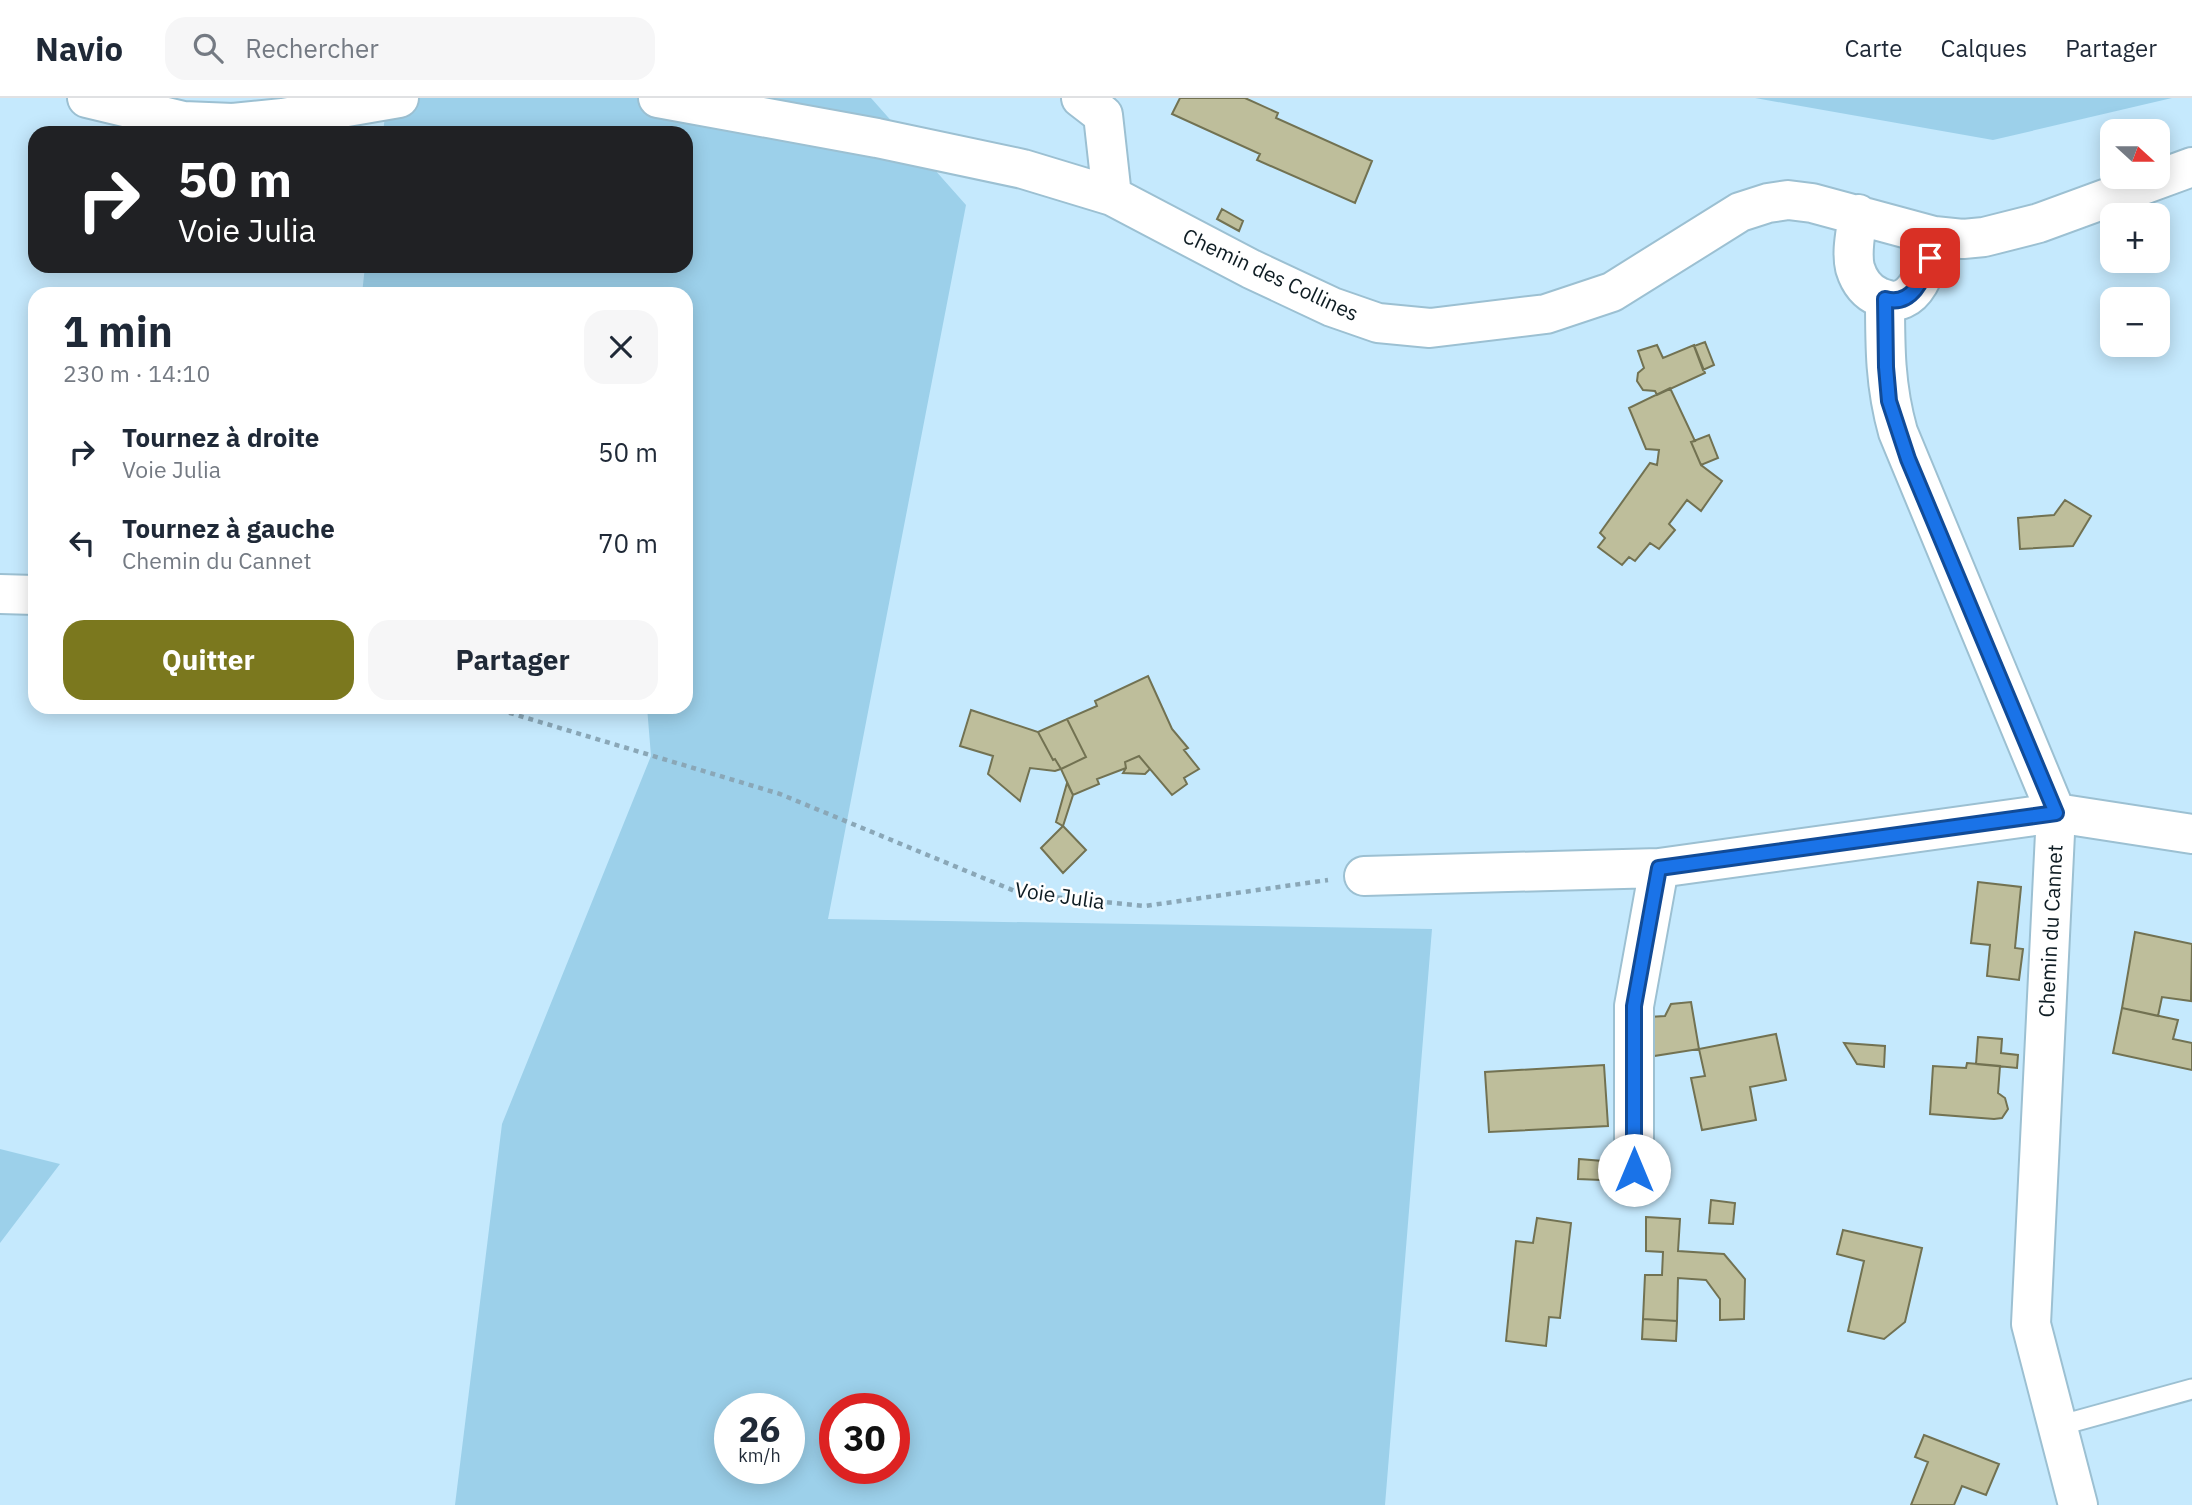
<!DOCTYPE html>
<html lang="fr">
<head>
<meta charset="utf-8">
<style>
  body { margin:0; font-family:"IBM Plex Sans",sans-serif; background:#f6f6f7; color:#1f2937; height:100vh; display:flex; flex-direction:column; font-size:26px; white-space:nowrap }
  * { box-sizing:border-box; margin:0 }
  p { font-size:23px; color:#747a83 }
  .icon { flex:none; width:38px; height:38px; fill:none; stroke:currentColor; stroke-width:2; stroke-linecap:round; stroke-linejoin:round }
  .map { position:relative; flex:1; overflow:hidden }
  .side { position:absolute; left:28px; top:189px; width:665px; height:427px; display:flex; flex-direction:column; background:#fff; border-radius:21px; box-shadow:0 4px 18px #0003 }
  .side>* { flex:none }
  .guide { position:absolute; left:28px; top:28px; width:665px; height:147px; border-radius:21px; box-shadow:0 4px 18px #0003; background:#202124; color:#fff; overflow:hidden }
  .needle { width:46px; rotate:111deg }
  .tools { position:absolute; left:2100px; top:21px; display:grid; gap:14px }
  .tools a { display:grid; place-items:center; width:70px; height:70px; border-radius:14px; background:#fff; box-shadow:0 4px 18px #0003; font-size:35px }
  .speed { position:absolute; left:714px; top:1295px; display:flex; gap:14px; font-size:35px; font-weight:700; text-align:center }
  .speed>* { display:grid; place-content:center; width:91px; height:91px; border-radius:50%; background:#fff; box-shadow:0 4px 18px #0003; line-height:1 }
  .speed small { font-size:18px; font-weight:400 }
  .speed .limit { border:10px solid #d22; background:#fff; color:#111 }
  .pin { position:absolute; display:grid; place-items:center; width:60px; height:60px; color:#fff; margin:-30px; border-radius:14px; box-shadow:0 4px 10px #0006 }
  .me { position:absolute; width:77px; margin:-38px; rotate:0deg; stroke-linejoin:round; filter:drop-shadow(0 0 5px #0008) }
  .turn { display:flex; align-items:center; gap:24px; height:147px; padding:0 35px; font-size:32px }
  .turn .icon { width:91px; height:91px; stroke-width:2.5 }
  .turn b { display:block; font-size:49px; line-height:60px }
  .round { display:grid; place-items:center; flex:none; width:74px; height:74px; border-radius:21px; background:#f6f6f7 }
  .head { display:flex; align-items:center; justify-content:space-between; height:119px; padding:0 35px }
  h1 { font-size:42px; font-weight:800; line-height:52px }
  .cta { display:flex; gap:14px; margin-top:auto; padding:14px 35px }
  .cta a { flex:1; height:80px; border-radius:21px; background:#7b781e; color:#fff; font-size:28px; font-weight:800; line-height:80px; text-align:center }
  .cta a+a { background:#f6f6f7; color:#1f2937 }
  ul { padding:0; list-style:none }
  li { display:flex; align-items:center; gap:21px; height:91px; padding:0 35px }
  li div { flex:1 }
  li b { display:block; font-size:26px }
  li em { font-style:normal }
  header { display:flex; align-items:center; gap:42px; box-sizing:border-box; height:98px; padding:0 35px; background:#fff; border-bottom:2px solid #e0e1e3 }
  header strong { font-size:33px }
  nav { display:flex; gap:38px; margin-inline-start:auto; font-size:24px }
  .search { width:490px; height:63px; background:#f6f6f7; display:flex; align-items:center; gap:18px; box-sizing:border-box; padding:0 24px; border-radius:21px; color:#747a83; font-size:26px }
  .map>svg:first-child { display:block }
  .green { fill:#9cd0ea; fill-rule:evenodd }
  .building { fill:#bebe9b; stroke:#727252; stroke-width:2 }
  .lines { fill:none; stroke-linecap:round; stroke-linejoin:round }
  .service-casing { stroke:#9cc0d2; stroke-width:23 }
  .minor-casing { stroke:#9cc0d2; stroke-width:42 }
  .path { stroke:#8aa7b7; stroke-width:4.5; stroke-dasharray:5 5; stroke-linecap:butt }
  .service { stroke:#fff; stroke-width:19 }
  .minor { stroke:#fff; stroke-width:38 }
  .route-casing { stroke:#114b97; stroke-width:18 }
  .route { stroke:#1a73e8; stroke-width:12 }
  .labels { text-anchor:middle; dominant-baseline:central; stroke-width:5; stroke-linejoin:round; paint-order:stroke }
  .street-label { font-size:21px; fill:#0f1d24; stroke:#fff }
</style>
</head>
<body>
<header>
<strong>Navio</strong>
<div class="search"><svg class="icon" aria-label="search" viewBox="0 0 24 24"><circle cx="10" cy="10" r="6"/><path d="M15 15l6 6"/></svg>Rechercher</div>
<nav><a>Carte</a><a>Calques</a><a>Partager</a></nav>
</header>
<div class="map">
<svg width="2192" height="1407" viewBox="0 0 2192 1407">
  <rect width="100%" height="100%" fill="#c5e9fd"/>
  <path class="green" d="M387,0H871L966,107L828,821L1432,831L1385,1407H455L502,1026L651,658L647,609H686V196H362L365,168H686V35H383ZM730,1311H789V1370H730ZM835,1311H894V1370H835Z
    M1755,0H2172L1993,42Z
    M0,1051L60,1066L0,1145Z"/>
  <path class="building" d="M1180,0H1245L1278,15L1276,20L1372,63L1355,105L1257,62L1260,56L1172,16Z
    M1222,111L1243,123L1239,133L1217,121Z
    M1705,244L1714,267L1703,272L1694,248Z
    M1657,247L1663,260L1694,247L1705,275L1657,297L1655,293L1643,292L1637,283L1638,275L1644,270L1638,253Z
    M1670,290L1695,343L1691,344L1701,367L1722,383L1701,413L1687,402L1669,426L1675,432L1659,451L1650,445L1635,463L1629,459L1622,467L1598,449L1605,440L1600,435L1650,365L1657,367L1659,352L1646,351L1629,310Z
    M1709,337L1718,360L1701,367L1691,344Z
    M2065,402L2091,418L2073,448L2020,451L2018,420L2054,417Z
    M1148,578L1172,631L1188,650L1184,652L1199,671L1184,680L1187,686L1172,697L1139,658L1125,664L1126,670L1097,681L1099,686L1073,697L1061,671L1086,659L1067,621L1097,608L1095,603Z
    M971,612L1038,634L1053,662L1055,661L1061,671L1055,673L1030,670L1020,703L988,676L993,658L960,648Z
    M1067,621L1086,659L1061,671L1055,661L1053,662L1038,634Z
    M1139,658L1150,671L1145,676L1123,675L1126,670L1125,664Z
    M1067,685L1073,697L1063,728L1056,724Z
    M1063,728L1086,752L1063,775L1041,750Z
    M1978,784L2021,789L2015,850L2023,851L2019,882L1987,878L1990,847L1971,845Z
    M2135,834L2192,846L2191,903L2162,899L2158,918L2122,910Z
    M1691,904L1699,951L1654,958L1649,919L1665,918L1671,906Z
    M2122,910L2178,922L2173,941L2192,945V972L2113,955Z
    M1776,936L1786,982L1750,989L1756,1022L1702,1032L1691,980L1705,978L1699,951Z
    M1978,939L2002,941L2001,955L2018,957L2017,970L1976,966Z
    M1844,945L1885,948L1884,969L1857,966Z
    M1967,965L2000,968L1998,995L2005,1000L2008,1011L2002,1020L1994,1021L1930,1016L1933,968L1966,970Z
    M1604,967L1608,1028L1489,1034L1485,974Z
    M1579,1061L1603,1063L1601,1082L1578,1081Z
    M1711,1102L1735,1105L1733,1126L1709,1125Z
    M1646,1119L1680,1121L1678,1153L1724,1156L1745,1181L1744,1221L1720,1222V1201L1706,1182L1678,1180L1677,1223L1643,1221L1645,1177H1662L1663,1154L1646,1153Z
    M1537,1120L1571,1125L1560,1220L1549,1219L1546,1248L1506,1243L1516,1143L1533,1145Z
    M1843,1132L1922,1150L1905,1224L1884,1241L1848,1233L1864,1163L1837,1156Z
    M1643,1221L1677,1223L1676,1243L1642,1241Z
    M1924,1337L1999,1366L1986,1397L1962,1388L1954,1407H1911L1928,1364L1915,1359Z"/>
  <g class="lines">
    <defs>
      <path id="service" d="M2058,1328L2192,1291"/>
      <path id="minor" d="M87,0L183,23L233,25L283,20L399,0
        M658,0L877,40L1023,71L1112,98L1251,171L1332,209L1378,225L1430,230L1546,216L1612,194L1740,114L1768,105L1788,102L1812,105L1934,138L1963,141L1984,139L2039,125L2192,69
        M1081,0L1103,17L1112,98
        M1858,116C1856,134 1851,153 1855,170C1859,183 1867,194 1879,199C1917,217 1929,164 1934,138
        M1885,201C1885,249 1885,288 1898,334L2056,715L2031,1226L2078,1407
        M0,496L35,497
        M1364,778L1659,770
        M1634,1071V908L1659,770L2056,715L2192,736"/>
    </defs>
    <use href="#service" class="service-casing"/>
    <use href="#minor" class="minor-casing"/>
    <path class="path" d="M490,609L780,696L1022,796L1145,808L1328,782"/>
    <use href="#service" class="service"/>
    <use href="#minor" class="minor"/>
  </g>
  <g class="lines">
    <defs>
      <path id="route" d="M1634,1072V908L1659,770L2056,715L1908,361L1889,303L1886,269L1885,201C1912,209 1923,181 1930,160"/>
    </defs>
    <use href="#route" class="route-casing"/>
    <use href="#route" class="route"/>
  </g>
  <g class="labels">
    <g class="street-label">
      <text transform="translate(1271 176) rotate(25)">Chemin des Collines</text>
      <text transform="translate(1060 797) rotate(8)">Voie Julia</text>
      <text transform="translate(2050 833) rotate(-87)">Chemin du Cannet</text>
    </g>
  </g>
</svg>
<div class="tools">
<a><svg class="needle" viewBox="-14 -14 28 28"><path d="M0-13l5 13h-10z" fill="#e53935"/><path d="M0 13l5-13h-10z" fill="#747a83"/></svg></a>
<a>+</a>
<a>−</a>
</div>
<div class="speed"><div>26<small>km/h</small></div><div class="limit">30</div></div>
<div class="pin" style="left:1930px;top:160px;background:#d93025"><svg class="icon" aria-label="arrive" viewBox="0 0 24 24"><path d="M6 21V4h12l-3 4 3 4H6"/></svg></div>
<svg class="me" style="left:1634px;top:1072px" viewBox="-20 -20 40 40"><circle r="19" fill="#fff"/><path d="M0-13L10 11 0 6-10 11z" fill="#1a73e8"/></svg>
<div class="guide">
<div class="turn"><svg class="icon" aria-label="right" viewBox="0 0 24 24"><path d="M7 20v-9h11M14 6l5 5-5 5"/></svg><div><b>50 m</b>Voie Julia</div></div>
</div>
<section class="side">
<div class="head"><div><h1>1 min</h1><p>230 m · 14:10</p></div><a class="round"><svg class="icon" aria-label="close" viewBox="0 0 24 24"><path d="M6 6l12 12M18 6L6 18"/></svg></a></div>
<ul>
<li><svg class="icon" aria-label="right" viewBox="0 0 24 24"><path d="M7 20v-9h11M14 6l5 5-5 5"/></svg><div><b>Tournez à droite</b><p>Voie Julia</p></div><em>50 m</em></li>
<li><svg class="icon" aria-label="left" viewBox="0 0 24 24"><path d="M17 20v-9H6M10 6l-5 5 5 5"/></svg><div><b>Tournez à gauche</b><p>Chemin du Cannet</p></div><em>70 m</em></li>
</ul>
<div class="cta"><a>Quitter</a><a>Partager</a></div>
</section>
</div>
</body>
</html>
